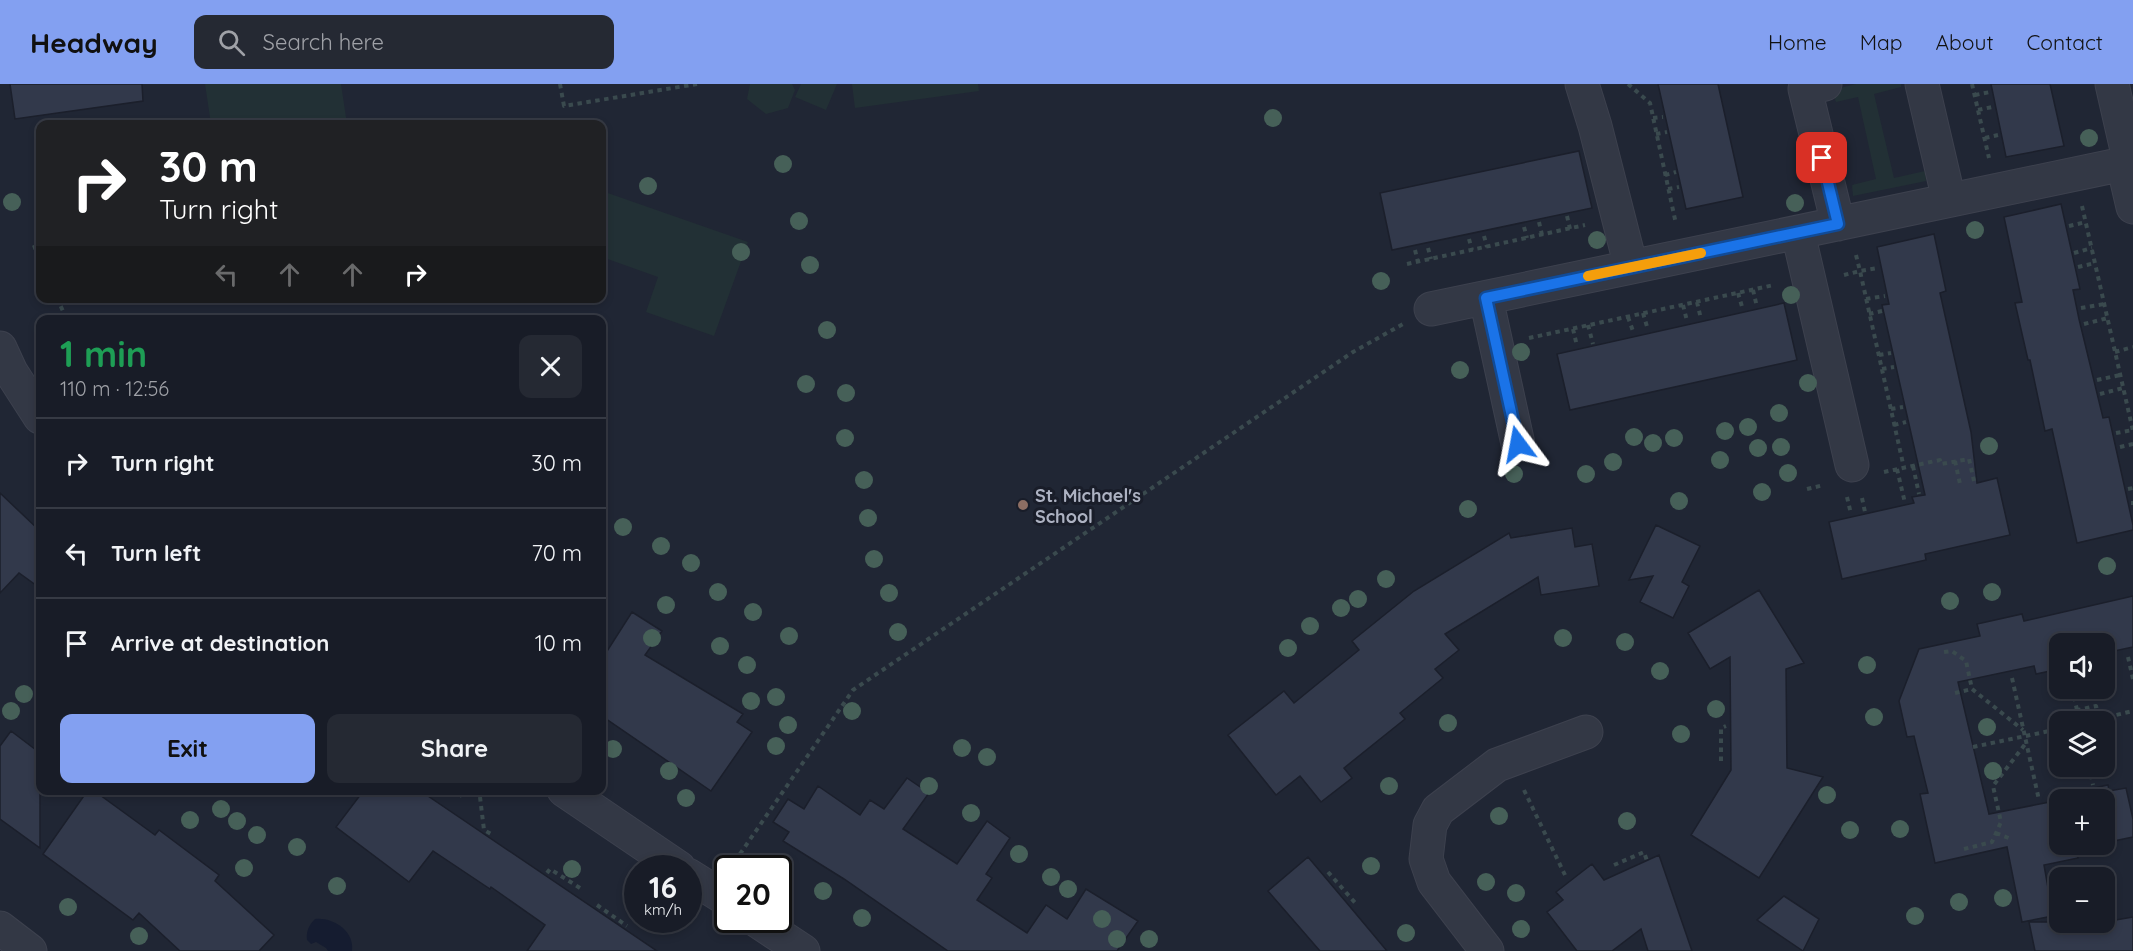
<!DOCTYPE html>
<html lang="en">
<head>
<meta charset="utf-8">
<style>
  body { margin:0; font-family:Quicksand,sans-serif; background:#252933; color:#f1f3f6; height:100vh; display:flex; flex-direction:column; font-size:22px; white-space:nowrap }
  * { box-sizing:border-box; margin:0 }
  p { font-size:20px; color:#9fa1a7 }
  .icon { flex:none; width:33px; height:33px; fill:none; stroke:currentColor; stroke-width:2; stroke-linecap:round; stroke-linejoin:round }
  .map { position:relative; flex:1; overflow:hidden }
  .side { position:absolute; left:36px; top:231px; width:570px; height:480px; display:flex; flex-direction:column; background:#181c27; border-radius:12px; box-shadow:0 3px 9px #0003,0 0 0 2px #363a44 }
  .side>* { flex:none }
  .guide { position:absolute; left:36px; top:36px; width:570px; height:183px; border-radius:12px; box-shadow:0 3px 9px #0003,0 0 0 2px #363a44; background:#202124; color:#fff; overflow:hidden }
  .tools { position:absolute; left:2049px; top:549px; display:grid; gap:12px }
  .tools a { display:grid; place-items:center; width:66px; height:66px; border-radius:12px; background:#181c27; box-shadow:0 3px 9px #0003,0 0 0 2px #363a44; font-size:30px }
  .speed { position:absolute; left:624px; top:771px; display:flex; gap:12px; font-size:30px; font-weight:700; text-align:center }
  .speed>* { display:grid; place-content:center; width:78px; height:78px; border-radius:50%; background:#181c27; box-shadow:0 3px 9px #0003,0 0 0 2px #363a44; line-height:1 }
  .speed small { font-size:15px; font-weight:400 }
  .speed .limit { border:3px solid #111; border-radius:9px; background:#fff; color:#111 }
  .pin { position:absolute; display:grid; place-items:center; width:51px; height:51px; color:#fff; margin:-26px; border-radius:12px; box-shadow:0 3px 9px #0006 }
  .me { position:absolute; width:66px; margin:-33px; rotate:347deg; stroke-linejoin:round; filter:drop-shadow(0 0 4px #0008) }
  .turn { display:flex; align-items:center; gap:21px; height:126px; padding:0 24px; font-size:27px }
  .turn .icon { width:78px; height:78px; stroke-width:2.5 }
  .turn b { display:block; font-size:42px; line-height:51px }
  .lanes { display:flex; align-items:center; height:57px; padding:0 24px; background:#0003; justify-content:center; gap:30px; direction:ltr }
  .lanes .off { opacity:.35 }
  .round { display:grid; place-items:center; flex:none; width:63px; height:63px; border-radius:12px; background:#252933 }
  .overview { display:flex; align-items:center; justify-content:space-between; height:102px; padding:0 24px }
  h1 { font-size:36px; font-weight:800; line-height:45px; color:#1e9e55 }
  .action { display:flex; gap:12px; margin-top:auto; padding:12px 24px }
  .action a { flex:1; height:69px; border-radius:12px; background:#83a0f1; color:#111; font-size:24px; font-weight:800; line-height:69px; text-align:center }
  .action a+a { background:#252933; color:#f1f3f6 }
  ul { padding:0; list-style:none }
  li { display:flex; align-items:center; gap:18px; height:90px; padding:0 24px; border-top:2px solid #363a44 }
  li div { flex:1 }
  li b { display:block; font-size:22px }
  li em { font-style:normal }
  header { display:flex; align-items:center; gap:36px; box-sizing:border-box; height:84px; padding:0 30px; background:#83a0f1; color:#111 }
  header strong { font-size:28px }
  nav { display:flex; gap:33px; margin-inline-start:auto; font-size:21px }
  .search { width:420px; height:54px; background:#252933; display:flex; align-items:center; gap:15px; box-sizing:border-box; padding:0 21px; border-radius:12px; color:#9fa1a7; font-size:22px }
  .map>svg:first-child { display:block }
  .green { fill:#223035 }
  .water { fill:#151c30 }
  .building { fill:#32394b; stroke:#1b1f2b; stroke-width:1.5 }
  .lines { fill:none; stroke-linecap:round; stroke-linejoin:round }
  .minor-casing { stroke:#3d414e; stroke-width:35 }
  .path { stroke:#3a4a4e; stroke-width:4; stroke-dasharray:4.5 4.5; stroke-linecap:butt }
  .minor { stroke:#333845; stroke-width:33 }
  .tree { fill:#466058 }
  .route-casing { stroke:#114b97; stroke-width:15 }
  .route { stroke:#1a73e8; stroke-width:10 }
  .slow { stroke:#f59e0b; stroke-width:10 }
  .education-dot { fill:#8d6e63; stroke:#191d29; stroke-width:2 }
  .labels { text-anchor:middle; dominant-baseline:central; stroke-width:6; stroke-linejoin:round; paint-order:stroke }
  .poi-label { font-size:18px; font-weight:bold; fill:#adb2c2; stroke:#191d29; text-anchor:start }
</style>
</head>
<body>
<header>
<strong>Headway</strong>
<div class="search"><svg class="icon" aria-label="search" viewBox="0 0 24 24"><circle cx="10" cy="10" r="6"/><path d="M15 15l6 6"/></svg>Search here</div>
<nav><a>Home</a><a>Map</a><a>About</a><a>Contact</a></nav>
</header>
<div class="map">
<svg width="2133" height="867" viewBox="0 0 2133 867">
  <rect width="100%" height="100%" fill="#202634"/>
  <path class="green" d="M205,0H341L347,40H211Z
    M750,0H792L795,6L788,24L766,30L747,15Z
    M801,0H837L826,26L795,13Z
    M852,0H978L979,7L855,24Z
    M1856,0H1901V3L1874,10L1894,94L1925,87L1926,97L1853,112L1852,101L1876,95L1858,13L1836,18L1832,6Z
    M602,107L748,158L714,252L646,228L658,193L602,173Z"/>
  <path class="water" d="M315,835C333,833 355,847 352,867H328L326,864L316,858L311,860L307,856C306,847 309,841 315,835Z"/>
  <path class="building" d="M10,0H142L143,17L15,35Z
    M1658,0H1718L1743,113L1686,125Z
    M1991,0H2050L2064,62L2006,73Z
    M1579,67L1592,124L1392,166L1380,109Z
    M2061,120L2080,205L2073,206L2079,235L2103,334L2109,333L2133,441V446L2077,459L2052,345L2045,347L2030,276H2028L2015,219L2022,218L2004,133Z
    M1934,150L1946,207L1940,209L1971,348L1977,399L1997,394L2010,451L1925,470L1926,476L1842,495L1829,438L1914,419L1912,413L1925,411L1882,221L1889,220L1877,163Z
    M1784,219L1797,276L1570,326L1557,270Z
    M0,409L40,447V504L19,489L0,509Z
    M1656,441L1700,462L1682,498L1689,502L1673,534L1640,518L1653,492L1629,496Z
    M1572,444L1575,463L1592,460L1599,502L1541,511L1538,493L1445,550L1459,566L1435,585L1443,594L1400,629L1405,635L1344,684L1352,694L1321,718L1300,692L1276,711L1228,651L1284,607L1294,619L1359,566L1352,557L1414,507L1509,449L1511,454Z
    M1759,506L1804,579L1786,585L1787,684L1823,693L1759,794L1691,751L1731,686L1730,573L1710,585L1688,549Z
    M2133,512V563L2114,567L2115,572L2104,574V560H2060V585L2036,590L2034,582L1958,598L1989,730L2060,716V760H2097L2076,765L2078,774L2044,781L2053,832L2022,838L2007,763L1935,779L1920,710L1928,709L1914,652L1907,653L1899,617L1919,565L1980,552L1977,540L2022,530L2024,537Z
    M632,528L662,547L645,571L743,630L737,638L752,648L711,707L602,632V575Z
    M11,647L40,669V764L0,735V662Z
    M907,694L929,709L903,745L957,780L987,737L1010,754L986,790L992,794L977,816L1027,849L1046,821L1067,835L1086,805L1138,837L1117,867H948L844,795L783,757L789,748L773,738L788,715L804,725L818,702L860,731L870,716L884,725Z
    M2108,701L2109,707L2126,704L2133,735V753L2104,759V716H2060L2080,712L2079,707Z
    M88,706H93L155,751L159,746L219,791L215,797L274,851L259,867H180L139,829L133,836L43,770Z
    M364,706H419L657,867H527L545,841L491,803L490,805L433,767L409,798L336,743Z
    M1659,771L1692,867H1648L1641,845L1612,867H1577L1547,828L1563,816L1556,808L1592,780L1604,796Z
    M1308,773L1346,818L1387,867H1320L1268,807Z
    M1784,812L1819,835L1803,867L1757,836Z
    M2133,833V867H2035L2029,838H2104Z"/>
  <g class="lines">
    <defs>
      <path id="minor" d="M1582,0L1595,42L1631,183L2133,78
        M1825,0L1805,5L1838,140
        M1922,0L1949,116
        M2112,0L2130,79
        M2123,80L2133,123
        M1798,149L1852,381
        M1486,214L1518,360
        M1431,225L1631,183
        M0,264L11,288L40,333
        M564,706L679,784
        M688,791L728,816
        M756,836L803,867
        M0,844L30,867
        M1487,867L1434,798L1426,775L1430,741L1438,726L1497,681L1586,648"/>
    </defs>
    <use href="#minor" class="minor-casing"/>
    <path class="path" d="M560,0L564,22L697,0
      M1628,0L1650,19L1676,140
      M1972,0L1989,74
      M1975,11L1990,8
      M1978,26L1992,23
      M1653,34L1663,33
      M1656,50L1667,48
      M1985,54L1998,51
      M1665,91L1676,88
      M1668,105L1679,103
      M2082,122L2133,347
      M1567,132L1570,145
      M1539,138L1542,151
      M2069,142L2086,138
      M1524,143L1527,154
      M1484,152L1487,163
      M1469,155L1472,166
      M34,161L40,178
      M1428,164L1431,175
      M1415,166L1418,178
      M2074,169L2092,164
      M1856,171L1860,187L1878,184
      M1407,180L1585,141
      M2078,183L2095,179
      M1844,191L1860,187L1904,384
      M1753,206L1757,223
      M1738,209L1743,226
      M57,214L67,236
      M1866,215L1885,212
      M1697,218L1701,235
      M1683,221L1687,237
      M2081,224L2104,220
      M1643,229L1648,246
      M1869,230L1882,227
      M1628,233L1634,250
      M2084,240L2108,234
      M1588,241L1593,260
      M1573,245L1577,262
      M1529,254L1774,201
      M2115,268L2133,263
      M1879,271L1891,269
      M1882,285L1894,283
      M2097,296L2120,291
      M2100,310L2123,304
      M1891,325L1903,323
      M1894,341L1906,338
      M2116,349L2133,346
      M2120,363L2133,360
      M1955,377L1960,400
      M1913,382L1919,410
      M1897,385L1905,419
      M1884,388L1940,376L1941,380L1969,375L1974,397
      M1807,405L1824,401
      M2128,405L2133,404
      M1847,413L1851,430
      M1862,414L1865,428
      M2131,419H2133
      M1944,568L1952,567L1966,577L1972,605L2023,646
      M2128,573L2133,595
      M2012,594L2039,716
      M2072,604L2077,626
      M1955,609L1972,605
      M2099,635L2133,627
      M2059,646L2056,631L2096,622L2100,638
      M1973,663L2059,645
      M1721,677V644L1726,642
      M2089,682L2093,701
      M452,706L462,712
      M1524,706L1565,791
      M430,710L432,706
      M480,713L484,746L491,750
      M1996,749L2011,755
      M1964,765L1992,758L2001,738L1993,702L2026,659
      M740,770L853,606L1353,268L1403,240
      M1614,781L1644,768L1647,777
      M1328,788L1357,821
      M547,789L550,785L580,804
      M597,821L627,842"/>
    <use href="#minor" class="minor"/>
  </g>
  <g class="tree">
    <circle cx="1273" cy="34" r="9"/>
    <circle cx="2089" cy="54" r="9"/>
    <circle cx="783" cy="80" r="9"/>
    <circle cx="648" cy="102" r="9"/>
    <circle cx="12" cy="118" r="9"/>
    <circle cx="1795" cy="119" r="9"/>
    <circle cx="799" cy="137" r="9"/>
    <circle cx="1975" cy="146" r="9"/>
    <circle cx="1597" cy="156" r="9"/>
    <circle cx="741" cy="168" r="9"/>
    <circle cx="810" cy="181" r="9"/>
    <circle cx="1381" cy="197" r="9"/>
    <circle cx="1791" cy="211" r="9"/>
    <circle cx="827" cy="246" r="9"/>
    <circle cx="1521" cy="268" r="9"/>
    <circle cx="1460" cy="286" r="9"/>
    <circle cx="1808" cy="299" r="9"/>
    <circle cx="806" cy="300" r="9"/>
    <circle cx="846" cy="309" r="9"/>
    <circle cx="1779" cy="329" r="9"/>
    <circle cx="1748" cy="343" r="9"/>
    <circle cx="1725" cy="347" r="9"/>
    <circle cx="1634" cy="353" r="9"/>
    <circle cx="845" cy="354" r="9"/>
    <circle cx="1674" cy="354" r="9"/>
    <circle cx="1653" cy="359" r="9"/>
    <circle cx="1989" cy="362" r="9"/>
    <circle cx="1781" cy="363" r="9"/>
    <circle cx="1758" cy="364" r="9"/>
    <circle cx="1720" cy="376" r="9"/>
    <circle cx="1613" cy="378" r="9"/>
    <circle cx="1788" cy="389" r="9"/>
    <circle cx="1514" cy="390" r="9"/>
    <circle cx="1586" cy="390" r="9"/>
    <circle cx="864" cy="396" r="9"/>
    <circle cx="1762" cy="408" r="9"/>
    <circle cx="1679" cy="417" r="9"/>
    <circle cx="1468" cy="425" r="9"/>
    <circle cx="868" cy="434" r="9"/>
    <circle cx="623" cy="443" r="9"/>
    <circle cx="661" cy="462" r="9"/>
    <circle cx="874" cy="475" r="9"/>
    <circle cx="691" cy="479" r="9"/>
    <circle cx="2107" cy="482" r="9"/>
    <circle cx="1386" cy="495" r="9"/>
    <circle cx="718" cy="508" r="9"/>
    <circle cx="1992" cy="508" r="9"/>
    <circle cx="889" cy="509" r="9"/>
    <circle cx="1358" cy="515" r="9"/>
    <circle cx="1950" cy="517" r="9"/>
    <circle cx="666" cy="521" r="9"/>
    <circle cx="1341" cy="524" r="9"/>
    <circle cx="753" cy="528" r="9"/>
    <circle cx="1310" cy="542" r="9"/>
    <circle cx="898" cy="548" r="9"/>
    <circle cx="789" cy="552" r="9"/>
    <circle cx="652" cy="554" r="9"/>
    <circle cx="1563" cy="554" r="9"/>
    <circle cx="1625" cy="558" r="9"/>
    <circle cx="720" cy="562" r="9"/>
    <circle cx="1288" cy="564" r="9"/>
    <circle cx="747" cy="581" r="9"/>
    <circle cx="1867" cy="581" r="9"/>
    <circle cx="1660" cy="587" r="9"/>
    <circle cx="24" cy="610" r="9"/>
    <circle cx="776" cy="613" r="9"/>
    <circle cx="751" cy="617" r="9"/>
    <circle cx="1716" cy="625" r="9"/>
    <circle cx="11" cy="627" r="9"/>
    <circle cx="852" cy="627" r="9"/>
    <circle cx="1874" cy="633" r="9"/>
    <circle cx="1448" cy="639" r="9"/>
    <circle cx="788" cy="641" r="9"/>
    <circle cx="1987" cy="643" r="9"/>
    <circle cx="1681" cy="650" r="9"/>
    <circle cx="776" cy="662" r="9"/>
    <circle cx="962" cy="664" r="9"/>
    <circle cx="613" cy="665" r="9"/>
    <circle cx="987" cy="673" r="9"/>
    <circle cx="669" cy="687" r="9"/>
    <circle cx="1993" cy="687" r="9"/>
    <circle cx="929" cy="702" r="9"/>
    <circle cx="1389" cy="702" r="9"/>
    <circle cx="1827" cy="711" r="9"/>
    <circle cx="686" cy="714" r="9"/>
    <circle cx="221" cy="725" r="9"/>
    <circle cx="971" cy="729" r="9"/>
    <circle cx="1499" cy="732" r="9"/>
    <circle cx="190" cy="736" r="9"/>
    <circle cx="237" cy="737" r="9"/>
    <circle cx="1627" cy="737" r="9"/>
    <circle cx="1900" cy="745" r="9"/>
    <circle cx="1850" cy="746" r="9"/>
    <circle cx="257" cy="751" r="9"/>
    <circle cx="297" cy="763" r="9"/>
    <circle cx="1019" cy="770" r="9"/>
    <circle cx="1371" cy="782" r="9"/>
    <circle cx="244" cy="784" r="9"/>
    <circle cx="572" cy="785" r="9"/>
    <circle cx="1051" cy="793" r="9"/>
    <circle cx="1486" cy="798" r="9"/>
    <circle cx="337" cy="802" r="9"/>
    <circle cx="1068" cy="805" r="9"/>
    <circle cx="823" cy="807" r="9"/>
    <circle cx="1516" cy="809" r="9"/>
    <circle cx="2003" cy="814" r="9"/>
    <circle cx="1959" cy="818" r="9"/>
    <circle cx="68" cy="823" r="9"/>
    <circle cx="1915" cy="832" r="9"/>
    <circle cx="862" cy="834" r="9"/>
    <circle cx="1102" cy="835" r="9"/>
    <circle cx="1521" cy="845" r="9"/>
    <circle cx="1406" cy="849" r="9"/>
    <circle cx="139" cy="852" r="9"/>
    <circle cx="1117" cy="855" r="9"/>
    <circle cx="1149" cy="855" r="9"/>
  </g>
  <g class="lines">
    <defs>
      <path id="route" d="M1518,360L1486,214L1838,140L1822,74"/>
    </defs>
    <use href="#route" class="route-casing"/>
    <use href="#route" class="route"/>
    <path class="slow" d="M1588,192L1701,169"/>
  </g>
  <circle class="education-dot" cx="1023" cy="421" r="6"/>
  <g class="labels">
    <g class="poi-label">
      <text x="1035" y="411">St. Michael's<tspan x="1035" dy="21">School</tspan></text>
    </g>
  </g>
</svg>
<div class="tools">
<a><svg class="icon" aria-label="sound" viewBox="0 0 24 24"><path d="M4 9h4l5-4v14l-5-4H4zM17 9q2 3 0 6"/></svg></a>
<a><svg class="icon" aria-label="layers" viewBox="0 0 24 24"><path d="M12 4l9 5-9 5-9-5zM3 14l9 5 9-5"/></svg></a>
<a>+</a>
<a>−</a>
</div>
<div class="speed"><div>16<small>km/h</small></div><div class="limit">20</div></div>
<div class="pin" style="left:1822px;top:74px;background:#d93025"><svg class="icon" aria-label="arrive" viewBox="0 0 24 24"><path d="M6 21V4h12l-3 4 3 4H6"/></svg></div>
<svg class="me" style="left:1518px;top:360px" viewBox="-20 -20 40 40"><path d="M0-17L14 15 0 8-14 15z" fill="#1a73e8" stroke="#fff" stroke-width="4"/></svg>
<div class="guide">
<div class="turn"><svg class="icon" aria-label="right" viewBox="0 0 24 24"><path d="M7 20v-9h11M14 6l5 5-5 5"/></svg><div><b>30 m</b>Turn right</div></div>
<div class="lanes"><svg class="icon off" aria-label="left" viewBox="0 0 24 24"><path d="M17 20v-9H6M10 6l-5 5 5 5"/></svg><svg class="icon off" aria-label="ahead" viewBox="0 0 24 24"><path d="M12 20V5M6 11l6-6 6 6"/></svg><svg class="icon off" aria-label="ahead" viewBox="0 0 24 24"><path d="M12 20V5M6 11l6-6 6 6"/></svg><svg class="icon" aria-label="right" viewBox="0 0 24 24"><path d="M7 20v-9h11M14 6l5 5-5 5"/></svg></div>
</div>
<section class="side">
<div class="overview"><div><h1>1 min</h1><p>110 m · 12:56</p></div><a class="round"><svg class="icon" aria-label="close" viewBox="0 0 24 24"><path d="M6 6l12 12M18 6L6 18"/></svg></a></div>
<ul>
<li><svg class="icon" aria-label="right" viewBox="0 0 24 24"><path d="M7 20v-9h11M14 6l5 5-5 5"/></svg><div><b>Turn right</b></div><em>30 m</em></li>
<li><svg class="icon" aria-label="left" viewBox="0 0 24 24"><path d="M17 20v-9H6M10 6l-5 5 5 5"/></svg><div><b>Turn left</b></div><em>70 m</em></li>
<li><svg class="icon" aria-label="arrive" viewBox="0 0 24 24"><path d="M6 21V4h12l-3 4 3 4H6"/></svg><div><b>Arrive at destination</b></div><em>10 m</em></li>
</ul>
<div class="action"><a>Exit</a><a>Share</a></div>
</section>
</div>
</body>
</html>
